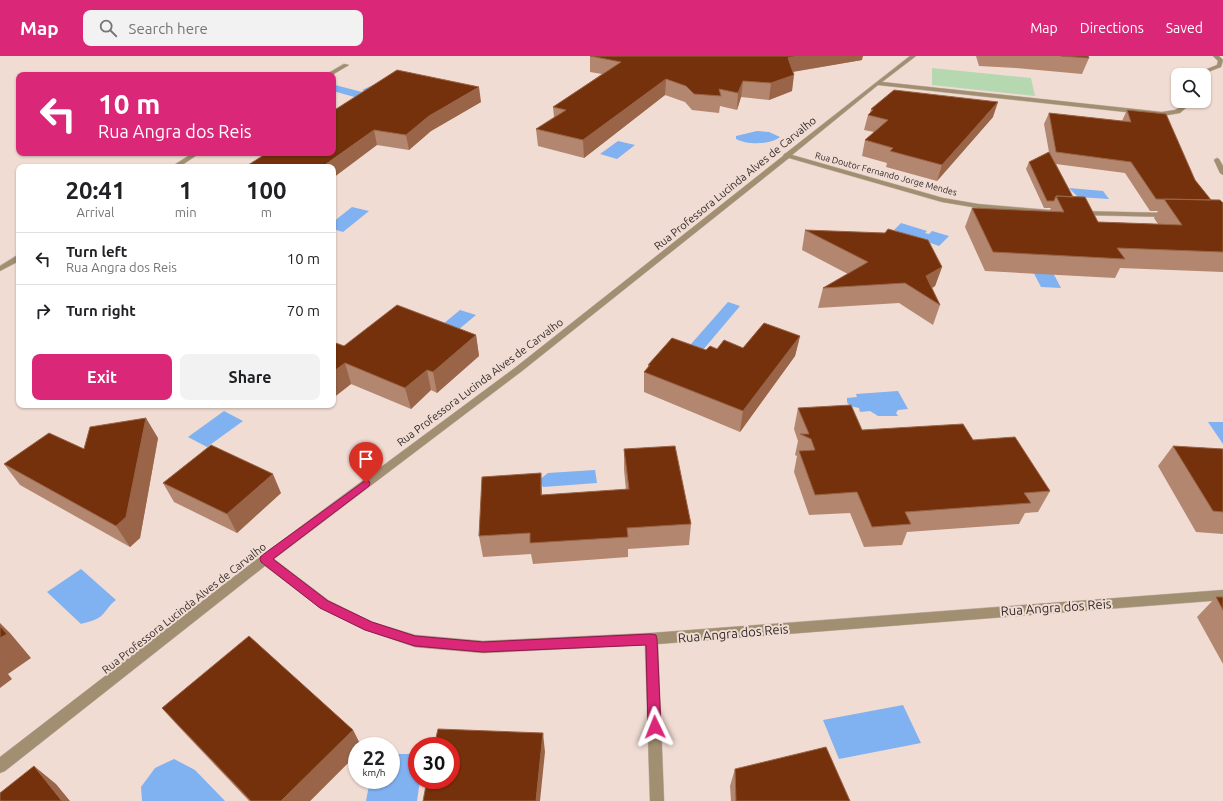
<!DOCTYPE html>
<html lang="en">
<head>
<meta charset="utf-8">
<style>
  body { margin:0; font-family:Ubuntu,sans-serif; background:#f2f2f2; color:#202124; height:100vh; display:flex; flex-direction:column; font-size:15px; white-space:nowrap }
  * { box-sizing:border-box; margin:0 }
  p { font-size:13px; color:#757577 }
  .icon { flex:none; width:22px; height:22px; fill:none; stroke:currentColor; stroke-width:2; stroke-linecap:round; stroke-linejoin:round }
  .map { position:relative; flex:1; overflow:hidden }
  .drawer { position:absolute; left:16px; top:108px; width:320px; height:244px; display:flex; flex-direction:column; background:#fff; border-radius:8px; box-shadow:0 1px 3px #0004 }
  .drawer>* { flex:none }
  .guide { position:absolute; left:16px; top:16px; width:320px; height:84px; border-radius:8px; box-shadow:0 1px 3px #0004; background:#db2777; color:#fff; overflow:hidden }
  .controls { position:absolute; left:1171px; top:12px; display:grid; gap:8px }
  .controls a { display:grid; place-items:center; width:40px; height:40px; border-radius:8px; background:#fff; box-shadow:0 1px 3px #0004; font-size:20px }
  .speed { position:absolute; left:348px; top:681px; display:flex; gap:8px; font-size:20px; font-weight:700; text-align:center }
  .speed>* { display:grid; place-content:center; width:52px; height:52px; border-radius:50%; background:#fff; box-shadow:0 1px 3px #0004; line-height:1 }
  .speed small { font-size:10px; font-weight:400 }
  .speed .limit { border:6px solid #d22; background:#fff; color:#111 }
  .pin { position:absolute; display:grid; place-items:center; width:34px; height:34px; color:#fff; margin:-41px -17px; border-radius:50% 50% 50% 0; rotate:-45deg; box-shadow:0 0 4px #0007 }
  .pin .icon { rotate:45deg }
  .me { position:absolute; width:44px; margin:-22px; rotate:358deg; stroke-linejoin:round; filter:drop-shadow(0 0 3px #0008) }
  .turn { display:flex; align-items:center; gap:14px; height:84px; padding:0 16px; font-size:18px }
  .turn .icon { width:52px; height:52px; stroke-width:2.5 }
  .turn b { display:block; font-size:28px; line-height:34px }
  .eta { display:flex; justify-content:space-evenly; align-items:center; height:68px; text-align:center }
  .eta b { font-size:24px; font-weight:700; line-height:28px }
  .action { display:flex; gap:8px; margin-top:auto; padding:8px 16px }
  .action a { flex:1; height:46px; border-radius:8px; background:#db2777; color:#fff; font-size:16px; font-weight:700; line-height:46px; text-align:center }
  .action a+a { background:#f2f2f2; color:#202124 }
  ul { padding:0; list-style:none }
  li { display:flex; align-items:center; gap:12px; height:52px; padding:0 16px; border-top:1px solid #e0e0e0 }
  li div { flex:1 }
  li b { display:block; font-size:15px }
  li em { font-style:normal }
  header { display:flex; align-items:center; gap:24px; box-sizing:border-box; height:56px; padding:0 20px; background:#db2777; color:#fff }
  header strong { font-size:19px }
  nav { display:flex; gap:22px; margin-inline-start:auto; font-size:14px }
  .search { width:280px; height:36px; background:#f2f2f2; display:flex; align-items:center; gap:10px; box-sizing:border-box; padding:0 14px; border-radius:8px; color:#757577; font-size:15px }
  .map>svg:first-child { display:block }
  .green { fill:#b6d8b0 }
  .water { fill:#80b1f0 }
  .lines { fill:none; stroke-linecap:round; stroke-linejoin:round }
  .lane-casing { stroke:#cab8b1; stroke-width:1 }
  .street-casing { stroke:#cab8b1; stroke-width:1 }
  .lane { fill:#a28e71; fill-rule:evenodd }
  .street { fill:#a28e71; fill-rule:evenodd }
  .wall { fill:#b2866f; fill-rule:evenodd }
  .shaded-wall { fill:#996447 }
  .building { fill:#74310b; stroke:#996447 }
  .route { fill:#db2777; stroke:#8e194d }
  .labels { text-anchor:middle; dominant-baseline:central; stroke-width:4; stroke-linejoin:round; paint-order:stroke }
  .far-street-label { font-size:9px; fill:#322a27; stroke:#f0dcd3 }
  .street-label { font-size:11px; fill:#322a27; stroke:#f0dcd3 }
  .near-street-label { font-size:13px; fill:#322a27; stroke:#f0dcd3 }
</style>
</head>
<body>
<header>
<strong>Map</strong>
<div class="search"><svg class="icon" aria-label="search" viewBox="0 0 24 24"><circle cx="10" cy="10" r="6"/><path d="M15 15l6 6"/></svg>Search here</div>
<nav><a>Map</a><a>Directions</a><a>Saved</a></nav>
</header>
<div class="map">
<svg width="1223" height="745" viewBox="0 0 1223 745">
  <rect width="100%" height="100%" fill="#f0dcd3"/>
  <path class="green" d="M932,12L1031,22L1035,40L932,29Z"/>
  <path class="water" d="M335,29L362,36L365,35L362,34L373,29L384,32L369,45L333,35V30Z
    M757,75L769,76L780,81C770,89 747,89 736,83V80Z
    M618,85L635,89L617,103L600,98Z
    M1069,132L1103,135L1109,143L1078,141Z
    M352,151L369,155L343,176L333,173V166Z
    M901,167L927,175L925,177L929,178L932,175L949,180L939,190L894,174Z
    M1029,208L1049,209L1061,232L1041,231Z
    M728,246L740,250L697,301L684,296Z
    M460,254L476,259L446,284L431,278Z
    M898,335L908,353L898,354L896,357L898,360H878L870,355L860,356L859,352L850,350L847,346V342L857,341L856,338Z
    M224,355L243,365L207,391L188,381Z
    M1208,366H1223V388Z
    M595,414L597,427L543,431L539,424L548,417Z
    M81,513L116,544C109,549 106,556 100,561C94,565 87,566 81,568L47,536Z
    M903,649L921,687L839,703L823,664Z
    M391,698H417V724H420L417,745H366L370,724H391Z
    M174,703L195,714L225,745H142L141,731L155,712Z"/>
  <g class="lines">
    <defs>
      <path id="lane" d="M1217,102L1219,103L1223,110V119L1220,117L1214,104Z"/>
      <path id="street" d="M910,0H916L882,26L1162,56L1175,54L1182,50L1180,45H1186L1188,50L1180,57L1162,60L878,29L792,99L943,142L978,148L1049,154H1052V158L978,152L942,146L789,102L522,315L274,503L328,544L372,566L415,579L483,585L651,577L1223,534V544L658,588L664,745H650L645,589L483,597L415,591L365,574L320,552L265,510L5,715L0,717V701L261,500L516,311L783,100L784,98L786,97Z
        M1213,0H1219L1223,4L1221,11L1200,19H1192L1217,9L1218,5Z
        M344,8L349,9L332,19H325Z
        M193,97H200L179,111H171Z
        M1078,155L1169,157L1173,159L1169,161L1081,159H1078Z
        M16,200H19V205L0,215V210Z"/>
    </defs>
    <use href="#lane" class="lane-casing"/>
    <use href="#street" class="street-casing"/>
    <use href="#lane" class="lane"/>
    <use href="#street" class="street"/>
  </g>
  <path class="wall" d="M590,0L862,4L793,16L792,35L769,44L741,41L737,54L720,50L719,57L692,54L685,46L665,39L584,102L538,90L536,73L554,61L553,51L602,18L590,16Z
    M976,0H1088L1089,2L1082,18L1016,12L979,10Z
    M481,46L431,75L409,94L377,89L333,55Z
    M871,53L993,61L937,125L886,111L887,107L862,100L865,84L874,76L864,74L868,59L870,57Z
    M1127,54L1195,124L1211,144L1223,147V216L1120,212L1115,222L985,215L965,171L972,152L1049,155L1051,152H1044L1026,113L1029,106L1049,96L1044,68L1049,57L1122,65ZM1056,108L1125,117L1150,155H1158L1154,162L1158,168L1098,166L1073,141Z
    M805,174L942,211L935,230L932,232L940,249L933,269L899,247L818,252L823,232L848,218L802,194Z
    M476,279L479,300L437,337L431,334L411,353L351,328L333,342V286L344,290Z
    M800,280L795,300L740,376L644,336V316L648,312V309L706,294L717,293L743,292Z
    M798,352L862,374L973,384L1050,435L1038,456L1025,457L1019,468L907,476L902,489L864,491L850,457L809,459L794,416L797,400L795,399L798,385L794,373Z
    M158,382L140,482L130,491L20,429L4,408L84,393Z
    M1173,390L1223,393V478L1196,476L1158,410Z
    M624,393L691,468L689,489L628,493V501L533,508L531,498L483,501L479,480L542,439L626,434L624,414Z
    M163,427L281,437L237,477L174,446Z
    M1216,541H1223V608L1197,561Z
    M162,652L353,674L361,690H357V698L310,745H249L178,670Z
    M735,713L850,745H731L730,730Z"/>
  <path class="shaded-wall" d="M798,0H863L862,4L785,17L788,2Z
    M794,19L792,35L769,44L771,27Z
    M666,23L665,39L584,102L583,84Z
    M743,25L741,41L737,54L738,37Z
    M479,31L481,46L431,75L409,94L406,79L429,60Z
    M998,46L993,61L937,125L942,109Z
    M374,74L377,89L333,122V111H322Z
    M942,211L935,230L922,238L926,220Z
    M476,279L479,300L437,337L433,316Z
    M800,280L795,300L740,376L743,355Z
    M345,307L351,328L333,342V316Z
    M427,314L431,334L411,353L405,332Z
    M146,362L158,382L140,482L130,491L116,470Z
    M541,417L542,438L543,460L541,439Z
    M273,418L281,437L237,477L227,458Z
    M0,567L10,577L31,602L8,618L12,623L0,632Z
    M353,674L361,690H357V698L310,745H281Z
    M543,677L545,696L540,745H536Z
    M34,710L56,728L70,745H62Z"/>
  <path class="building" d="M590,0H798L788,2L794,19L771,27L743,25L738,37L719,33L721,40L694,38L686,30L666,23L583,84L536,73L566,54L553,51L621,6Z
    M1061,0H1088L1089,2Z
    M397,14L479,31L429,60L406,79L374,74L322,111H245L267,97H333V55Z
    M894,34L998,46L942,109L890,95L893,92L865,84L888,64L868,59L873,54L871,53Z
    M1127,54L1166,58L1195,124L1211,144L1156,143L1131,106L1056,96L1049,57L1131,66Z
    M1049,96L1073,141L1056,140L1054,145H1047L1029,106Z
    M1056,140L1085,141L1098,166L1182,169L1164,143L1220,144L1223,147V196L1117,192L1125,203L993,196L972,152L1064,156Z
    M888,173L928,184L942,211L926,220L940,249L905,227L823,232L868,206L805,174L885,177Z
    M397,249L476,279L433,316L427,314L405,332L345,307L333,316V286L344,290Z
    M764,267L800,280L743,355L644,316L650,309H648L672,282L706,294L710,290L717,293L724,284L743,292Z
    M851,349L862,374L963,368L973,384L1015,381L1050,435L1024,437L1031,447L905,456L911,468L872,471L857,436L815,439L799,395L815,394L811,383L800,378H809L798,352Z
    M146,362L126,461L116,470L4,408L49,377L84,393L90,371Z
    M211,389L273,418L227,458L163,427Z
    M675,390L691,468L627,472L628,481L530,487V477L479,480L482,421L541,417V439L629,433L624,393Z
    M1173,390L1223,393V456L1213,455Z
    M1216,541H1223V554Z
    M0,570L7,578L0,582Z
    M249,580L353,674L281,745H251L162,652Z
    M438,673L543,677L536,745H423L427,724H451V690H434Z
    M826,691L850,745H736L735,713Z
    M34,710L62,745H0V737Z"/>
  <path class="route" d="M366,424L369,425L370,427L369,430L273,503L328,545L372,566L415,580L483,586L651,578L656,579L657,583L661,671L659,676L655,678L650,676L648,671L646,589L483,596L415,590L365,574L320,552L261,506L260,503L261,500Z"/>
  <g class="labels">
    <g class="far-street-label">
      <text transform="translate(886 118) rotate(15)">Rua Doutor Fernando Jorge Mendes</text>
    </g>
    <g class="street-label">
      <text transform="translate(735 127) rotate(-39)">Rua Professora Lucinda Alves de Carvalho</text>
      <text transform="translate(480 326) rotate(-37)">Rua Professora Lucinda Alves de Carvalho</text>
      <text transform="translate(184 552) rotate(-38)">Rua Professora Lucinda Alves de Carvalho</text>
    </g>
    <g class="near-street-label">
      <text transform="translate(1056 551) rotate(-4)">Rua Angra dos Reis</text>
      <text transform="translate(733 577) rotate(-5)">Rua Angra dos Reis</text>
    </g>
  </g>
</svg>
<div class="controls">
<a><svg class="icon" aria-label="search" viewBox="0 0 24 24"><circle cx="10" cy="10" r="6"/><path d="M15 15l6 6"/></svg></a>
</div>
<div class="speed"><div>22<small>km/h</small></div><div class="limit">30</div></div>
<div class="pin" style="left:366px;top:427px;background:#d93025"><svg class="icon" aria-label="arrive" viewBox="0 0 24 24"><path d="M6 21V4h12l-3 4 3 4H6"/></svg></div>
<svg class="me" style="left:655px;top:671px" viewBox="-20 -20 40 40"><path d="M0-17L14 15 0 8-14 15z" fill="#db2777" stroke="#fff" stroke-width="4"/></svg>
<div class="guide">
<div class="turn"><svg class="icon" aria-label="left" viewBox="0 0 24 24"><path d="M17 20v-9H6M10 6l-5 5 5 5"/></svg><div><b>10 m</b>Rua Angra dos Reis</div></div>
</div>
<section class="drawer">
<div class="eta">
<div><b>20:41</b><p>Arrival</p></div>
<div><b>1</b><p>min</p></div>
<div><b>100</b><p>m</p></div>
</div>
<ul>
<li><svg class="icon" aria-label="left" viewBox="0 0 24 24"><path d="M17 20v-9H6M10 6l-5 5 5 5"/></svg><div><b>Turn left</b><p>Rua Angra dos Reis</p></div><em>10 m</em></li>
<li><svg class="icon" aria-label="right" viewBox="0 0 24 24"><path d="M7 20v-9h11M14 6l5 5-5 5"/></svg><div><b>Turn right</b></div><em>70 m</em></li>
</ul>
<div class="action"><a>Exit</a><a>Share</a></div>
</section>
</div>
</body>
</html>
